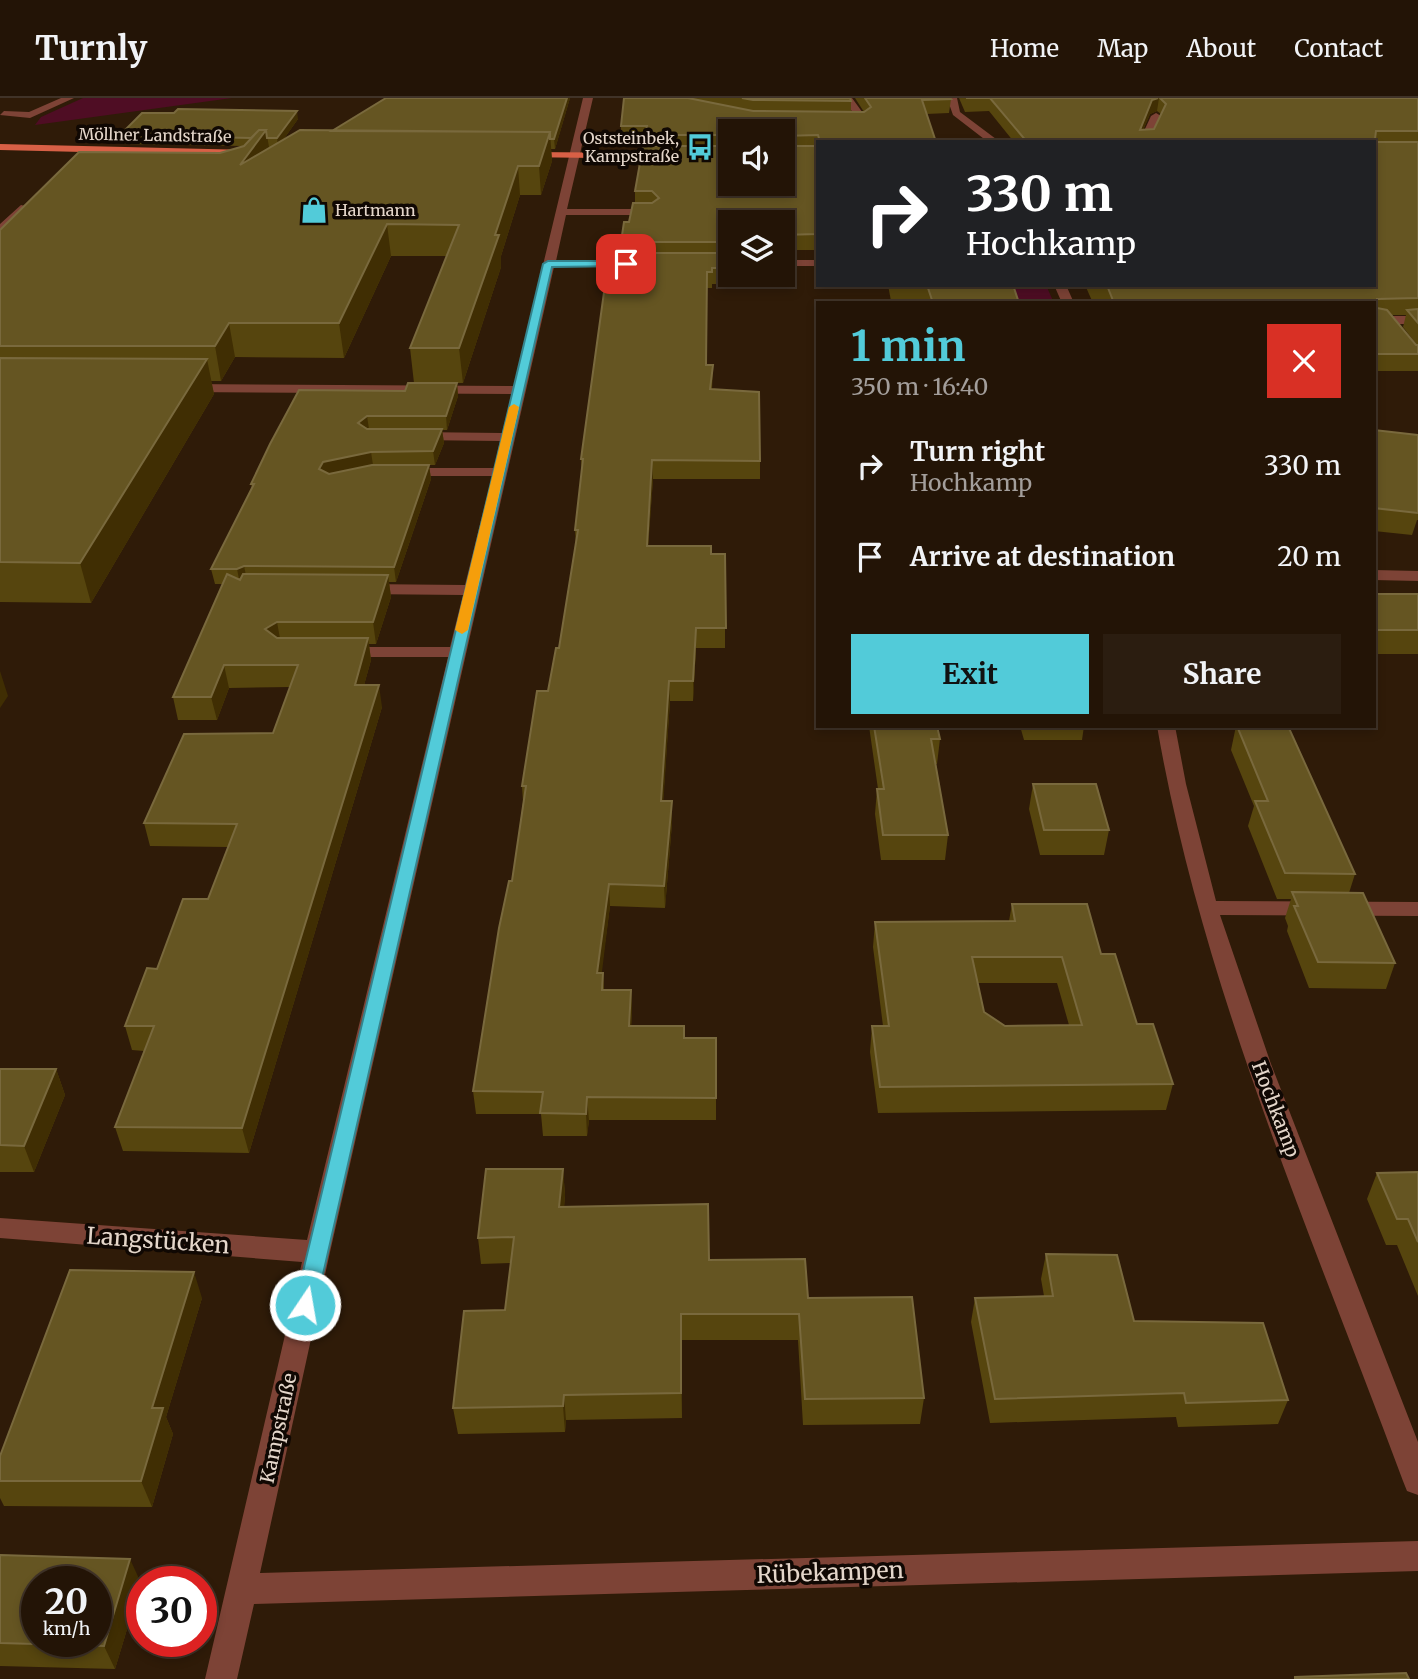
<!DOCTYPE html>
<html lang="en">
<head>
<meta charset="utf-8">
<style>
  body { margin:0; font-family:Merriweather,serif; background:#2b1d10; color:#f1f3f6; height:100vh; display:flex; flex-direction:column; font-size:26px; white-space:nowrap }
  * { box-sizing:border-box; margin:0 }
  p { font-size:23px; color:#a39e9b }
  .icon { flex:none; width:38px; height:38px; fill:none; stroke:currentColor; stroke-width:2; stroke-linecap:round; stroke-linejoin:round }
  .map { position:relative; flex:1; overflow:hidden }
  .drawer { position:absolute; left:816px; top:203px; width:560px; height:427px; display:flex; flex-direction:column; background:#231406; border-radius:0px; box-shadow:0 4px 10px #0003,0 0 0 2px #403328 }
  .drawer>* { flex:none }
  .hud { position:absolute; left:816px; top:42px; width:560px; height:147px; border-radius:0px; box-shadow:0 4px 10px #0003,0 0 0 2px #403328; background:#202124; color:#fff; overflow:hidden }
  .tools { position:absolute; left:718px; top:21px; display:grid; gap:14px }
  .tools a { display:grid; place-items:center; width:77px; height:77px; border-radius:0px; background:#231406; box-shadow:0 4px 10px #0003,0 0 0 2px #403328; font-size:35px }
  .speed { position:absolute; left:21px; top:1468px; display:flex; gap:14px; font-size:35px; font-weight:700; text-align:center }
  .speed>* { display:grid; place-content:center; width:91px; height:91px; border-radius:50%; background:#231406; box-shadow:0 4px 10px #0003,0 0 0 2px #403328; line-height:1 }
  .speed small { font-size:18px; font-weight:400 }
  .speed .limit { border:10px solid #d22; background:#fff; color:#111 }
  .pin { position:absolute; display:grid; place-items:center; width:60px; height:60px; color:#fff; margin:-30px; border-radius:14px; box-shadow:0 4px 10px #0006 }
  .me { position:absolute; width:77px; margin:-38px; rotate:12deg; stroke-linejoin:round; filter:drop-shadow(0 0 5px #0008) }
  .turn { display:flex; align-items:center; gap:24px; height:147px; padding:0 35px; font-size:32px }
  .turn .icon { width:91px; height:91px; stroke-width:2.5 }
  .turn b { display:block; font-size:49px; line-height:60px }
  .round { display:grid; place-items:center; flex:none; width:74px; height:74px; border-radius:0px; background:#2b1d10 }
  .summary { display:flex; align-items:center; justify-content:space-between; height:119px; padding:0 35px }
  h1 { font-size:42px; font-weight:700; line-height:52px; color:#52cbd9 }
  .primary-button { display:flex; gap:14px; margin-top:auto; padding:14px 35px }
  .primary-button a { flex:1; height:80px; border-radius:0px; background:#52cbd9; color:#111; font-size:28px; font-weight:700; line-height:80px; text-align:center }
  .primary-button a+a { background:#2b1d10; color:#f1f3f6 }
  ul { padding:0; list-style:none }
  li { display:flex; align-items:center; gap:21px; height:91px; padding:0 35px }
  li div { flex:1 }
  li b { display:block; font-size:26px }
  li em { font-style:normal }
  header { display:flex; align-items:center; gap:42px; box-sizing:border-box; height:98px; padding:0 35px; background:#231406; border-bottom:2px solid #403328 }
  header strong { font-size:33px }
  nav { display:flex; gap:38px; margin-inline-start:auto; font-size:24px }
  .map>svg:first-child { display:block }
  .green { fill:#4f0d24 }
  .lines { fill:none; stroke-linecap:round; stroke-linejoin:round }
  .minor { fill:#7d4336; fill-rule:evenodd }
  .major { fill:#d86046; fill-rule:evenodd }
  .wall { fill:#56450e; fill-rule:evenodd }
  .shaded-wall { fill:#402e03 }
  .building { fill:#655522; stroke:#79693d; stroke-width:2; fill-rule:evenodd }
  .route { fill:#52cbd9; stroke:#35848d; stroke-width:2 }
  .slow { fill:#f59e0b }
  .labels { text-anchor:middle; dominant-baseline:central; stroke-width:7; stroke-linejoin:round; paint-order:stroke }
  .far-street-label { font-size:16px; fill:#e4d6ca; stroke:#100803 }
  .far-poi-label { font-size:16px; fill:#e4d6ca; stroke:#100803; text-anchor:end }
  .street-label { font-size:19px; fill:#e4d6ca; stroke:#100803 }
  .near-street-label { font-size:23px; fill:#e4d6ca; stroke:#100803 }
</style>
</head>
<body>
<header>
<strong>Turnly</strong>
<nav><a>Home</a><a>Map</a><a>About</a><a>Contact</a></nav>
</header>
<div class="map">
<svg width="1418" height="1581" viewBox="0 0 1418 1581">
  <rect width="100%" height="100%" fill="#2f1b08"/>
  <path class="green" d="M83,0H232L35,27L41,19Z
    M1001,187H1046L1053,203L1007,204Z"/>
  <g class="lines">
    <path class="minor" d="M61,0H74L30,20L0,17L4,13L29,14Z
      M583,0H593L567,111H652L657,114L652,117H566L556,163H637L643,166L637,169H554L330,1154L260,1475L1418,1443V1473L254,1506L237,1581H205L302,1164L0,1140V1120L307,1142L448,559H343L334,554L343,549H450L463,497L361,496L353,491L361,486L465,487L492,378H403L396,374L403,370H494L500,343L415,342L408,338L415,334L502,335L512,296L184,294L177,290L184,286L514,288Z
      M842,0H852L868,22L866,24H860Z
      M947,0H957L960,14L1000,44H988L953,17Z
      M1156,15L1161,18L1149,44H1139L1151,18Z
      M21,107L30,109L0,135V126Z
      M782,162H817V168H782Z
      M1054,187H1066L1074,205H1062Z
      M1374,218H1418V226H1374Z
      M1374,472L1418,473V483L1374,482Z
      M1157,628H1175L1186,686L1216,803L1418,804V818L1220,817L1271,966L1418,1344V1397L1407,1393L1403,1383C1311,1135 1202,889 1157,628Z"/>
    <path class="major" d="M0,46L250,52L255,55L250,58L0,52Z
      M524,54L670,55L675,58L670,61L520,59V55Z"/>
  </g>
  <path class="wall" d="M570,0L555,51H551L552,63L541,97H520L501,158V169L463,285H457L458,298L447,332H442L444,345L435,367H429L431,381L396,484H389L391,499L376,546H369L371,562L364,587L382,609L249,1055L123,1053L115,1029L144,953L132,952L125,928L157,871L208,801L228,749L150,748L144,725L273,635L290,589L229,590L217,622H178L173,599L223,486H215L211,471L252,390L251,386L405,293L414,285L410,250L447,158H391L344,260L235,259L221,283H211L214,296L91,505L0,504V132L220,55L243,48L122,46L120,37L298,21L283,42L332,33Z
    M624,0H850L851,3V14H864L855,0H950L951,1L949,15L926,16L936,44H817V152H782V124H730V177H768V186H712V190H707L706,267H713L712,291L760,363V381H653L648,448L711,456H725V550H696L693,603H670L663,703L672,725L665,810L610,808L601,875H603L604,892H631L632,915L631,928L684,940H716V1022H589L587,1038H543L541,1016H476L473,993L512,783L523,704L522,688L548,593L559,550L576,447L575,432L582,374L581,361L619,158L621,155V144L629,124L635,105V93L645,48V42H621V28ZM730,33H782V86H730Z
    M959,0H1418V273H1374V205H1093L1085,187H1374V44H1014L989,13L965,14ZM1157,13L1161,16L1154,31L1143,32L1150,16ZM1391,217H1406L1403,229L1417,247H1416Z
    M888,187H1013L1019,205H926L925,202L891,203Z
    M1374,332L1418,337V422H1417L1412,437L1374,433Z
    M1374,496H1418V556H1374Z
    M869,628H937L940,641L937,666H936L948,737L945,762H881L875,716L877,691H878Z
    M1020,628H1084L1082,642H1024Z
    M1236,628H1288L1355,776L1349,795L1395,865L1386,891L1309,890L1287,833L1288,828L1285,820L1291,801H1277L1248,728L1254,708L1231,652Z
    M1033,686L1109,732L1104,757H1040L1029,711Z
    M1012,806L1101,856L1137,926L1173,986L1166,1012L878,1015L870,954L872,928H883L873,849L875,824L1009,823ZM978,885H1057L1069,927L1005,928L984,914Z
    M0,971H56L65,997L34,1074H0Z
    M563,1071L565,1097L564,1109L808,1200L924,1300L920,1326L803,1327L798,1242H681L682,1320L566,1322L565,1334L458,1336L453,1310L505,1212L511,1165L481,1166L478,1140Z
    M1418,1074V1198L1397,1147H1386L1367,1101L1377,1075Z
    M1046,1156L1134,1223L1288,1302L1278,1326L1178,1329L1176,1319L990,1325L971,1224L975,1200L1044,1198L1041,1181Z
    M202,1200L166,1319L173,1336L152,1409L4,1408L0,1400V1358Z
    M0,1457L141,1485L115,1571L0,1568Z"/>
  <path class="shaded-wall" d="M567,0H570L555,51L554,41Z
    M1159,0L1157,13L1150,16L1138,44L1140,32L1152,2Z
    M297,13L298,21L278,49L277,40Z
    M266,32L271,60L240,67Z
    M550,34L552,63L541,97L539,68Z
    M518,68L520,97L501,158V169L463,285L459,250L495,137Z
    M387,126L391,158L344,260L339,225Z
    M229,225L235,259L221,283L215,248Z
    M207,261L214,296L91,505L80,465Z
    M457,285L458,298L447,332L446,318Z
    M367,318L369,331L358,325Z
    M442,331L444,345L435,367L433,353Z
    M371,354L373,367L325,378L319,371L323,364Z
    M652,362L653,381L647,467V448Z
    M429,367L431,381L396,484L394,469Z
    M244,468L247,482L240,486L237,471Z
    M388,477L391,499L376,546L373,524Z
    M277,524L281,546L265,531Z
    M696,530V550L693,603V583Z
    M368,540L371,562L358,609L355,587Z
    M224,567L229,590L217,622L211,599Z
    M0,573L8,598L0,610Z
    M669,583L670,603L662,725L661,703Z
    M379,587L382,609L249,1055L242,1030Z
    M672,703V725L665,810L664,788Z
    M609,786L610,808L599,898L597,875Z
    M631,892L632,915L630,950L629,928Z
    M56,971L65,997L34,1074L24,1048Z
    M587,999L589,1022L587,1038L586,1016Z
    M563,1071L565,1097L562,1135L559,1109Z
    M194,1174L202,1200L166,1319L173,1336L152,1409L141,1383L152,1310Z
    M564,1297L566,1322L565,1334L563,1308Z
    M130,1461L141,1485L115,1571L104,1548Z"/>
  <path class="building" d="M386,0H567L554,41H550V34L332,33Z
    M624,0H688L753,13L864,14L871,9L865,0H950L951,1L922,2L936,44H820L818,37L782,38V33H730V37H645L647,28H621Z
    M742,0H850L851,3L753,2Z
    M966,0H1158L1152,2L1140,32L1154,31L1166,6L1160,0H1418V33H1376L1375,41L1377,44H1418V200L1377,201V210L1387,212L1416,247H1418V256H1374V205H1114L1108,190H1096L1095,187H1374V44H1027L990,0Z
    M178,11L297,13L277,40H267L266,32H259L251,40L120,37L142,15H174Z
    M259,32H266L240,67L300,32L550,34L539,68H518L495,137H499L459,250H410L459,127L387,126L339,225H229L215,248H0V132L79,54L220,55L244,48Z
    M643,48H730V86H782V48H817V136L782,137V124H730V144H621L624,124H629L633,105H652L659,100L652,93H635Z
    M619,155H730V170H712V174H707L706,267H713L710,291L759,294L760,363L652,362L647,448H711V456H725L726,530H696L693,583H669L661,703H672L664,788L609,786L597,875H603L602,892H631L629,928H684V940H716V1000L587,999L586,1016L540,1015L543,994L473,993L499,830L509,783H512L526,688H522L537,593H548L556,550H559L578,432H575L583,361H581L609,158H619Z
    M927,187H1013L1019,205H933Z
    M1418,211V225L1407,212Z
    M0,260L207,261L80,465L0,464Z
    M408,285H457L446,318H367L358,325L367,331H442L433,353L371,354L323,364L319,371L329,376L372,367H429L394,469L244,468L237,471H211L254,386H251L270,346L299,292L405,293Z
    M1374,332L1418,337V415L1374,410Z
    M227,476L240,482L243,476L388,477L373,524H277L265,531L277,540H368L355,587H379L242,1030L115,1029L154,928H125L147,870L157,871L183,801H208L237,726L144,725L184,636L273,635L298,567H224L211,599H173Z
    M1374,496H1418V532H1374Z
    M874,628H937L940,641H931L948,737H883L877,691H884Z
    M1237,628H1288L1355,776L1285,775L1255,703H1268Z
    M1033,686H1096L1109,732H1044Z
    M1292,794L1363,795L1395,865L1318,864L1294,808H1298Z
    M1012,806H1087L1101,856H1115L1137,926H1153L1173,986L880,989L872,928H889L875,824L1015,823ZM972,859H1062L1082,927L1005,928L984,914Z
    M0,971H56L24,1048L0,1047Z
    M486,1071H563L559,1109L708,1106L709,1162L805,1161L808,1200L912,1199L924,1300L805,1301L799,1216H681V1295L564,1297L563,1308L453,1310L464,1213L505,1212L514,1139L478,1140Z
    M1418,1074V1144L1408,1121H1397L1377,1075Z
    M1046,1156L1117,1157L1134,1223L1263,1225L1288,1302L1186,1305L1184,1295L995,1301L975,1200L1053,1198Z
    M70,1172L194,1174L152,1310H163L141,1383H0V1358Z
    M0,1457L130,1461L104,1548L0,1545ZM37,1484H96V1544H37Z
    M1406,1575L1409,1581H1295V1579Z"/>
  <path class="route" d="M548,163H626L630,166L626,168L552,169L316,1207L313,1213L305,1215L298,1213L295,1207L543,166Z"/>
  <path class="slow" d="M514,306L519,309L468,532L462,536L455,532L509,309Z"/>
  <defs>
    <symbol id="bus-bare" viewBox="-9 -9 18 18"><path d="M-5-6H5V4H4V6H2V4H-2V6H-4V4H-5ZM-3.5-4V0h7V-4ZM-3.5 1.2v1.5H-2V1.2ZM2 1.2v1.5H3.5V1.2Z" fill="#52cbd9" stroke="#100803" stroke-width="2.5" paint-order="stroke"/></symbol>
    <symbol id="shop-bare" viewBox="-9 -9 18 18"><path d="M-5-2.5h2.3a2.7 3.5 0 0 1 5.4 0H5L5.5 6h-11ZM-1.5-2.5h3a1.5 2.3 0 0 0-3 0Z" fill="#52cbd9" stroke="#100803" stroke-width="2.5" paint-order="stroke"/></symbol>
  </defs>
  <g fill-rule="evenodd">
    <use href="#bus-bare" x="681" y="30" width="38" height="38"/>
    <use href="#shop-bare" x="295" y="93" width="38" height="38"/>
  </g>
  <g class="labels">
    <g class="far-street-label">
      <text transform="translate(155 37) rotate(1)">Möllner Landstraße</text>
    </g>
    <g class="far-poi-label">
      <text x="679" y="40">Oststeinbek,<tspan x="679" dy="18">Kampstraße</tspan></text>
      <text x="335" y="112" text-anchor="start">Hartmann</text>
    </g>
    <g class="street-label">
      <text transform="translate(1276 1011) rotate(69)">Hochkamp</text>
      <text transform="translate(278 1330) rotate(-78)">Kampstraße</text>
    </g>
    <g class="near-street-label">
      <text transform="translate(158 1142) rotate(4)">Langstücken</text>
      <text transform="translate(830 1474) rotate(-2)">Rübekampen</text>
    </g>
  </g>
</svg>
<div class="tools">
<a><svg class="icon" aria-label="sound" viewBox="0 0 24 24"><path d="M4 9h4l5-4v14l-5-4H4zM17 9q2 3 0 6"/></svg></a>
<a><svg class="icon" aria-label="layers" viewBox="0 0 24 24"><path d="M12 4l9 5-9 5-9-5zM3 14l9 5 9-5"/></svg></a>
</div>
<div class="speed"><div>20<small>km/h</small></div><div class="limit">30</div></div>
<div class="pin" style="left:626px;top:166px;background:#d93025"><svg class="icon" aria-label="arrive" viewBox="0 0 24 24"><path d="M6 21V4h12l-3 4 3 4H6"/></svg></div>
<svg class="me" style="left:305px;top:1207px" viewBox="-20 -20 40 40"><circle r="17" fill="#52cbd9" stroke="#fff" stroke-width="3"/><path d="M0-11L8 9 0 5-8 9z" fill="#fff"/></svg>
<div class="hud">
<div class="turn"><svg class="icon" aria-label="right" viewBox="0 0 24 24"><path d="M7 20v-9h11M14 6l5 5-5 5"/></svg><div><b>330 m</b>Hochkamp</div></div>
</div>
<section class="drawer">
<div class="summary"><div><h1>1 min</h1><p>350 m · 16:40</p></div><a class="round" style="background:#d93025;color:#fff"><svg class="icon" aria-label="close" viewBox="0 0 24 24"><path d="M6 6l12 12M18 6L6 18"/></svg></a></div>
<ul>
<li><svg class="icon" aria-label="right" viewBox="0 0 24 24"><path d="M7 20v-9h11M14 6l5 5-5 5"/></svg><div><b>Turn right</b><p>Hochkamp</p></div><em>330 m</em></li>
<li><svg class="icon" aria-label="arrive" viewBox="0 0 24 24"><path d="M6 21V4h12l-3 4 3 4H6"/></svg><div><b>Arrive at destination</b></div><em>20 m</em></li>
</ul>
<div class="primary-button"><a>Exit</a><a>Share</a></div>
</section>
</div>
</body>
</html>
